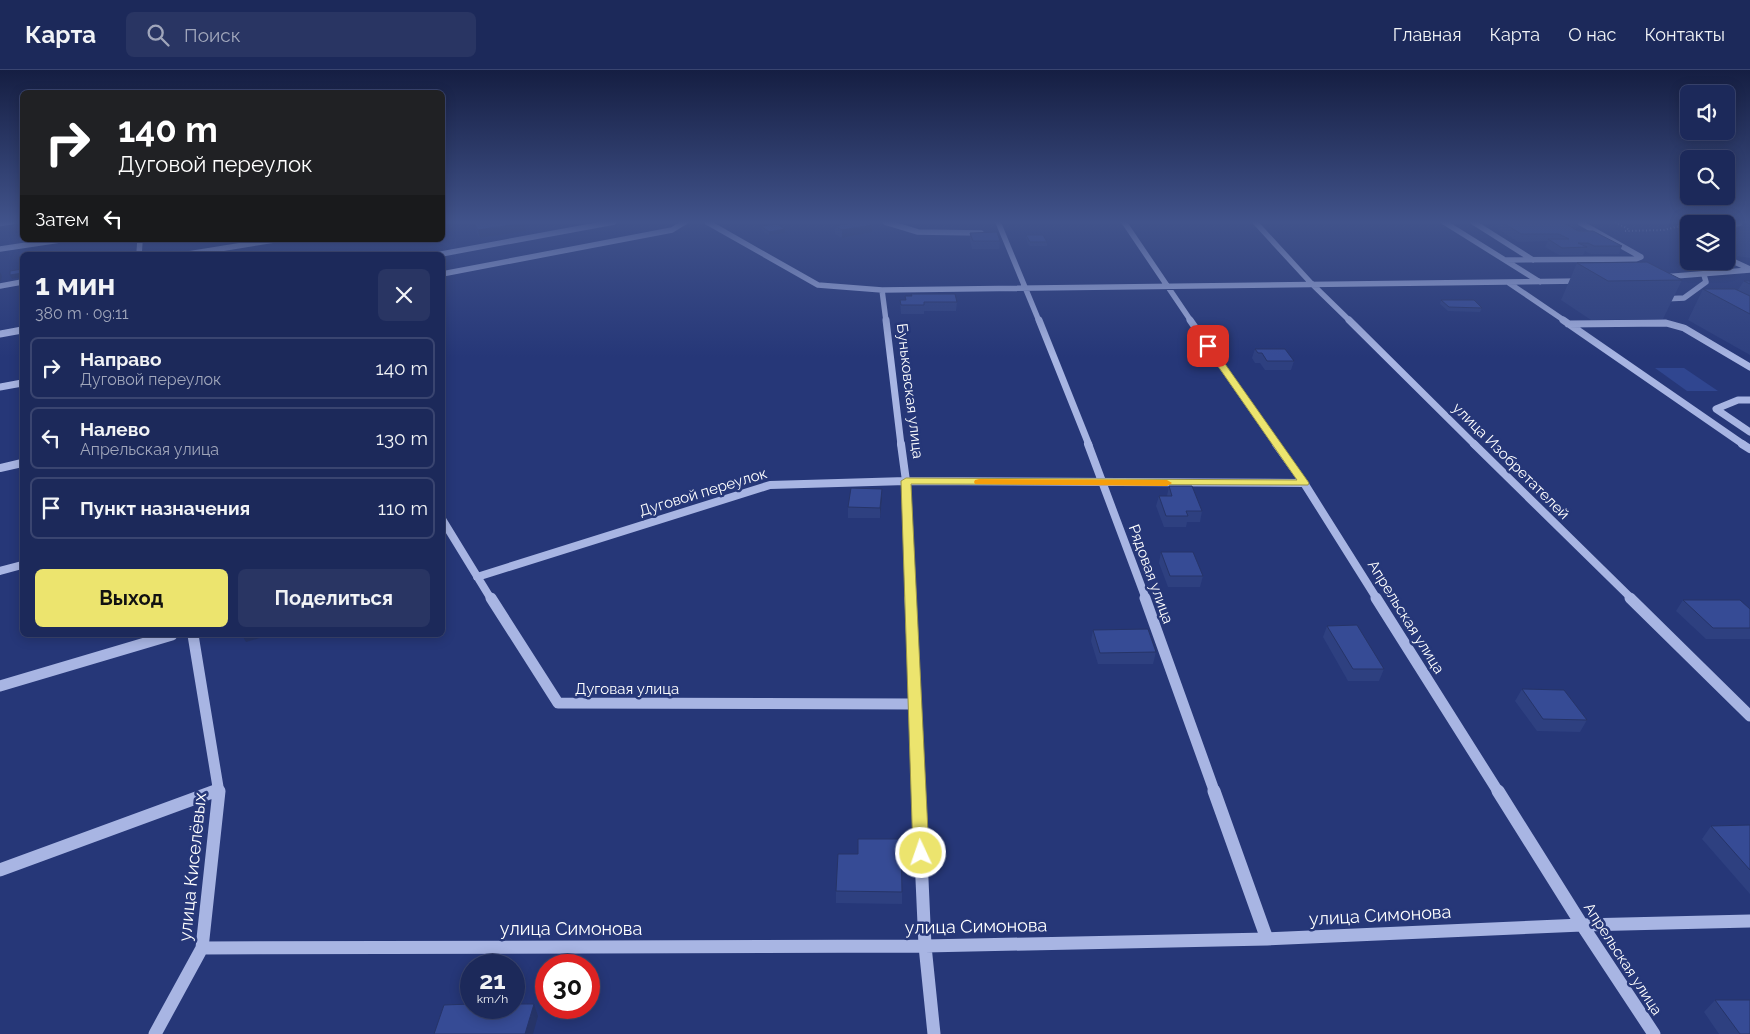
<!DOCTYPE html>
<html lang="ru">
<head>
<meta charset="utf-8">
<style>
  body { margin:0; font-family:Raleway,sans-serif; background:#293563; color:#f1f3f6; height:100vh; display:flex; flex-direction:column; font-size:19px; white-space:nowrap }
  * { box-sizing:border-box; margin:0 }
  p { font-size:16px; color:#a0a6bb }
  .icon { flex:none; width:28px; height:28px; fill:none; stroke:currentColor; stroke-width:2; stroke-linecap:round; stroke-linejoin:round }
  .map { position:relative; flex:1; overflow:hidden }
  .side { position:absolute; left:20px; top:182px; width:425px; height:385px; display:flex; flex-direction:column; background:#1c295a; border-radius:8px; box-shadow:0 2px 12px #0003,0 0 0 1px #3a4570 }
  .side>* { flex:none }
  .guide { position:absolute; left:20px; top:20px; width:425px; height:152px; border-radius:8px; box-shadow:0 2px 12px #0003,0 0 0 1px #3a4570; background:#202124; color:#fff; overflow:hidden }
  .fabs { position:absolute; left:1680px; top:15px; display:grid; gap:10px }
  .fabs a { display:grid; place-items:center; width:55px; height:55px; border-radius:8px; background:#1c295a; box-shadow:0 2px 12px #0003,0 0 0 1px #3a4570; font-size:25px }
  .speed { position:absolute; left:460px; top:884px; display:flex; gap:10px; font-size:25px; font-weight:700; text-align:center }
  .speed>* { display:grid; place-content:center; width:65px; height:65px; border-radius:50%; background:#1c295a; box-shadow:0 2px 12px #0003,0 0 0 1px #3a4570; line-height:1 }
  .speed small { font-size:12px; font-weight:400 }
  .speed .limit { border:8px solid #d22; background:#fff; color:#111 }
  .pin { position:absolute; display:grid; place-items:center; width:42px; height:42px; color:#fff; margin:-21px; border-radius:10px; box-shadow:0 2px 8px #0006 }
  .me { position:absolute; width:55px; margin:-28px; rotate:357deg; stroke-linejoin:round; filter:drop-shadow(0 0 4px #0008) }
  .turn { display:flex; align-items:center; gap:18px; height:105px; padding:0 15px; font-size:22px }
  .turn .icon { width:65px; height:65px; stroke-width:2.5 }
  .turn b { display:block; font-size:35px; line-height:42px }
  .then { display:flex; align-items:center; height:48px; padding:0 15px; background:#0003; gap:10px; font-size:19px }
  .round { display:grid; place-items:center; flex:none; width:52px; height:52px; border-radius:8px; background:#293563 }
  .head { display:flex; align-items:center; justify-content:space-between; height:85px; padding:0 15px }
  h1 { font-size:30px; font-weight:700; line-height:38px }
  .action { display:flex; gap:10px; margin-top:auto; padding:10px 15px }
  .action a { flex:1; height:58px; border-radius:8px; background:#ece46e; color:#111; font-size:20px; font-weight:700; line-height:58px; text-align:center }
  .action a+a { background:#293563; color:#f1f3f6 }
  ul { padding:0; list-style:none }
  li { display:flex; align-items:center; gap:15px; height:62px; margin:0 10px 8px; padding:0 5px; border:2px solid #3a4570; border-radius:8px }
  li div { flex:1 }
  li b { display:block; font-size:19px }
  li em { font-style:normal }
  header { display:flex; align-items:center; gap:30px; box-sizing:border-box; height:70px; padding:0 25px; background:#1c295a; border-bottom:1px solid #3a4570 }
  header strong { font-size:24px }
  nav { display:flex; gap:28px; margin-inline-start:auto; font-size:18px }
  .search { width:350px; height:45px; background:#293563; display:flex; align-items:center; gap:12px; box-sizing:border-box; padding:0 18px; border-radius:8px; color:#a0a6bb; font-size:19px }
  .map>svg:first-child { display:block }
  .green { fill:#304690 }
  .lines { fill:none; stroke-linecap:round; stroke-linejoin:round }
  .stream { stroke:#9dade4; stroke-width:4.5 }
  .path { stroke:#a8b5e3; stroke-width:2; stroke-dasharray:1 2.5; stroke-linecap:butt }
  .minor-far4 { stroke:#a8b5e3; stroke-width:5.5 }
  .minor-far3 { stroke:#a8b5e3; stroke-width:7 }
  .minor-far2 { stroke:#a8b5e3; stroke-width:8 }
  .minor-far1 { stroke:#a8b5e3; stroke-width:11 }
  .minor { stroke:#a8b5e3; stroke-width:13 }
  .wall { fill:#2e4080 }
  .shaded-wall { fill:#263468 }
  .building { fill:#364b95; stroke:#263468 }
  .route { fill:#ece46e; stroke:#999448 }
  .slow { fill:#f59e0b }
  .labels { text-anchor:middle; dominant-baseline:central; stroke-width:5; stroke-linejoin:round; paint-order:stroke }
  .street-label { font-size:15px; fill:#fff; stroke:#263778 }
  .near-street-label { font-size:18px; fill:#fff; stroke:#263778 }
</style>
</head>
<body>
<header>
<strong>Карта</strong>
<div class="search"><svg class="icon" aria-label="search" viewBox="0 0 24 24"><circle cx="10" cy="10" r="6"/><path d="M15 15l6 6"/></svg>Поиск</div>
<nav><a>Главная</a><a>Карта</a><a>О нас</a><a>Контакты</a></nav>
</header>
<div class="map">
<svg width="1750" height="964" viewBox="0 0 1750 964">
  <rect width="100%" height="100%" fill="#263778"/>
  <path class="green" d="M1655,298H1684L1718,321H1687Z"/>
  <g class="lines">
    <path class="stream" d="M0,154L13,152"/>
    <path class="path" d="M1615,152L1630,160
      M1625,161L1664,160L1680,156L1675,152"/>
    <path class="minor-far4" d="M707,152L818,215L882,220L1580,211
      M885,152L918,162L981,163
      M998,152L1039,251
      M1124,152L1191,251
      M1255,152L1311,213L1350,251
      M1444,152L1540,212
      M1473,152L1533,190
      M1726,155L1750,152
      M0,179L60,170
      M139,185L140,170
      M182,185L274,170
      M436,185L614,152
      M1726,188L1750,199
      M1505,190L1636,189L1641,187L1579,152
      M442,204L672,160L685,152
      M1663,207L1750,200
      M1509,213L1565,251
      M0,216L22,212
      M882,220L886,251
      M1663,229L1684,228L1706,212L1704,205"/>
    <path class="minor-far3" d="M886,250L901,375
      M1039,250L1089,375
      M1190,250L1277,375
      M1349,250L1475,375
      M1563,250L1744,375
      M1568,254L1666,253L1684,258L1750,297
      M0,264L22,260
      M0,317L22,313
      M1750,330H1738L1716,339L1750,362"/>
    <path class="minor-far2" d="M901,374L906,411L910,529
      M1088,374L1146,529
      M1276,374L1304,413L1377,529
      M1474,374L1632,529
      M1742,374L1750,379
      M0,398L22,393
      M442,449L491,529
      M0,501L22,495
      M477,507L770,415L906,411L1304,413"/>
    <path class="minor-far1" d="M491,528L558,633L914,634
      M910,528L918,723
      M1145,528L1215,723
      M1376,528L1499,723
      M1630,528L1750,646
      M193,565L219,723
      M0,616L172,565
      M212,723L219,720"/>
    <path class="minor" d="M918,721L925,876L934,964
      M1214,721L1267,869
      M1498,721L1582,855L1654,964
      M0,800L215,721
      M202,878L925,876L1267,869L1582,855L1750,851
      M155,964L202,878L219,721"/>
  </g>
  <path class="wall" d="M842,152H867L872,155V162L842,168L835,164V156L842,155Z
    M1497,152H1579L1576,160L1578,161L1622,176L1619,184H1591L1585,181L1583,185H1559L1545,177L1548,171L1518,172L1495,157Z
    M1743,152H1750V188L1737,186L1736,167Z
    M474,154L526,161L480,168L476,161Z
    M761,156L785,163L769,165L762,160Z
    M970,163L1000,171L999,179H972L970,170Z
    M1026,165L1047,172V176H1029L1026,169Z
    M1577,193L1682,210L1663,249L1591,250L1561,230Z
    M1744,211H1750V285L1688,250L1703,219L1738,220Z
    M900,230L957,232L956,241H924V244H901Z
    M1441,230L1482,238L1480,242L1448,241L1440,234Z
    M1255,279L1294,291L1291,300H1265L1260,293H1255L1252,288Z
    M1169,416L1202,441L1200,452H1187L1186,457H1164L1156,436L1159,426H1167Z
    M882,430L880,448H848V437Z
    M1161,482L1203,506L1200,517H1168L1159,493Z
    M1683,530L1750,539V569H1706L1676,541Z
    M1327,556L1384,599L1379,611H1348L1323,567Z
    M1093,560L1156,582L1153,594H1098L1091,571Z
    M1522,619L1587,650L1580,662L1537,661L1515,631Z
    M1750,755V824L1702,769L1711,756Z
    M858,784L902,822V834L836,833V821Z
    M1715,930L1750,964H1719L1704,942Z"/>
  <path class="shaded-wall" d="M524,153L526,161L480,168L478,160Z
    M872,155V162L842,168V160Z
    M785,159V163L769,165V162Z
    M0,202L2,206L1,211H0Z
    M22,203V207L12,209L10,205Z
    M882,419V430L880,448V438Z
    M242,565H270L246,572Z
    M534,934L538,946L533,964H525Z"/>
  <path class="building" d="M483,152H524V153L478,160L474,154Z
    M844,152H867L872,155L842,160L835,156L847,154Z
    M1502,152H1563L1578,161H1593L1622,176H1594L1588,173H1578L1587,177L1562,178L1548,169H1569L1559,164H1521Z
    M777,154L785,159L769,162L761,156Z
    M997,162L1000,171H973L970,163Z
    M1026,165H1043L1047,172H1030Z
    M1647,192L1682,210L1608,211L1577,193Z
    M22,199V203L10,205V201Z
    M1744,211H1750V214Z
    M1703,219H1735L1750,226V244Z
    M911,224H955L957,232H924V235H901L900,230H906L905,226H912Z
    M1441,230H1474L1482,238L1449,237Z
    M1255,279H1285L1294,291H1267L1262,283H1258Z
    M1169,416H1192L1202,441H1186L1188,446H1166L1159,426H1172Z
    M851,418L882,419L880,438L848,437Z
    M1161,482H1193L1203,506H1170Z
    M1683,530H1740L1750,539V558H1713Z
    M1357,555L1384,599H1353L1327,556Z
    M1148,559L1156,582L1100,583L1093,560Z
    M1522,619L1564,620L1587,650L1543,649Z
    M1750,755V800L1711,756Z
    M858,769H901L902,822L836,821L838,784H858Z
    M1715,930H1750V964H1740Z
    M471,934V938H514V934H534L525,964H434L444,935Z"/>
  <linearGradient id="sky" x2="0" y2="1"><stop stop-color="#151e42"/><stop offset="0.53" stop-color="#41538b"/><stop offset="1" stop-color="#41538b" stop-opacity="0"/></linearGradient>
  <rect width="1750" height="287" fill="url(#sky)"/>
  <path class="route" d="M1205,274H1211L1309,413L1308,415L911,414L929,783L927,788L921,790L915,788L913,783L901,411L906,408L1297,410L1204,276Z"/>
  <path class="slow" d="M979,409L1167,410L1172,413L1167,416L975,414L974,412L975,410Z"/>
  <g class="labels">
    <g class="street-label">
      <text transform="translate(910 321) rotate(83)">Буньковская улица</text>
      <text transform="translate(1511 391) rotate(45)">улица Изобретателей</text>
      <text transform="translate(703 422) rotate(-17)">Дуговой переулок</text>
      <text transform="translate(1151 504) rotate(70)">Рядовая улица</text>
      <text transform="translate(1406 547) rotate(58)">Апрельская улица</text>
      <text x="627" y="619">Дуговая улица</text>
      <text transform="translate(1623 889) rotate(57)">Апрельская улица</text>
    </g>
    <g class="near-street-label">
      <text transform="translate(192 797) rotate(-84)">улица Киселёвых</text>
      <text transform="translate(1380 845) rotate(-3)">улица Симонова</text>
      <text transform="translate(976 856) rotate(-1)">улица Симонова</text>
      <text x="571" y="858">улица Симонова</text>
    </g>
  </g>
</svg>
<div class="fabs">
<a><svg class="icon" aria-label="sound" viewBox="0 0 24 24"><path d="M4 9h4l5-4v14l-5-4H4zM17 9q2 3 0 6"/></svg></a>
<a><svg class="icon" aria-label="search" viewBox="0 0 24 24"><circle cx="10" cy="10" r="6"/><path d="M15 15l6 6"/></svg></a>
<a><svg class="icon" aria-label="layers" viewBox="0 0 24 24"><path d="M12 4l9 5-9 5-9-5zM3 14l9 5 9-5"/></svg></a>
</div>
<div class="speed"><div>21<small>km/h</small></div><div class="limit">30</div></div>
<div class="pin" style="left:1208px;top:276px;background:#d93025"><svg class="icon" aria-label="arrive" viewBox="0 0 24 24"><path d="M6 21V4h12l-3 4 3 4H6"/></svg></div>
<svg class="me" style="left:921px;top:783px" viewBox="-20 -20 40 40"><circle r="17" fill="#ece46e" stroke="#fff" stroke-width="3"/><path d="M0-11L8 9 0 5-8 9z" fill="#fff"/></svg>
<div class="guide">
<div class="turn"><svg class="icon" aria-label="right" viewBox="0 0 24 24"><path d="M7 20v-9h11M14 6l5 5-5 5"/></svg><div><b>140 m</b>Дуговой переулок</div></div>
<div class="then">Затем<svg class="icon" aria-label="left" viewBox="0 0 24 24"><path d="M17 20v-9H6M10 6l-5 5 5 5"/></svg></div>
</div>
<section class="side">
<div class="head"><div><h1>1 мин</h1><p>380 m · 09:11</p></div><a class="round"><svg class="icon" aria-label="close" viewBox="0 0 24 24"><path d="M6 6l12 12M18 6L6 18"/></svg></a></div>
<ul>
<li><svg class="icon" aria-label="right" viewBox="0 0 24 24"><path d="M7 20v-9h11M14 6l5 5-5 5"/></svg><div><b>Направо</b><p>Дуговой переулок</p></div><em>140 m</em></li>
<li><svg class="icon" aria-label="left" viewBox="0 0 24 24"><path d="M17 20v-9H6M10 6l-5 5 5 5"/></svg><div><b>Налево</b><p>Апрельская улица</p></div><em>130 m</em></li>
<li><svg class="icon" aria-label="arrive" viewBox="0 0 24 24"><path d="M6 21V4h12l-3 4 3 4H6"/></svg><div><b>Пункт назначения</b></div><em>110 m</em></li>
</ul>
<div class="action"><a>Выход</a><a>Поделиться</a></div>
</section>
</div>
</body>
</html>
